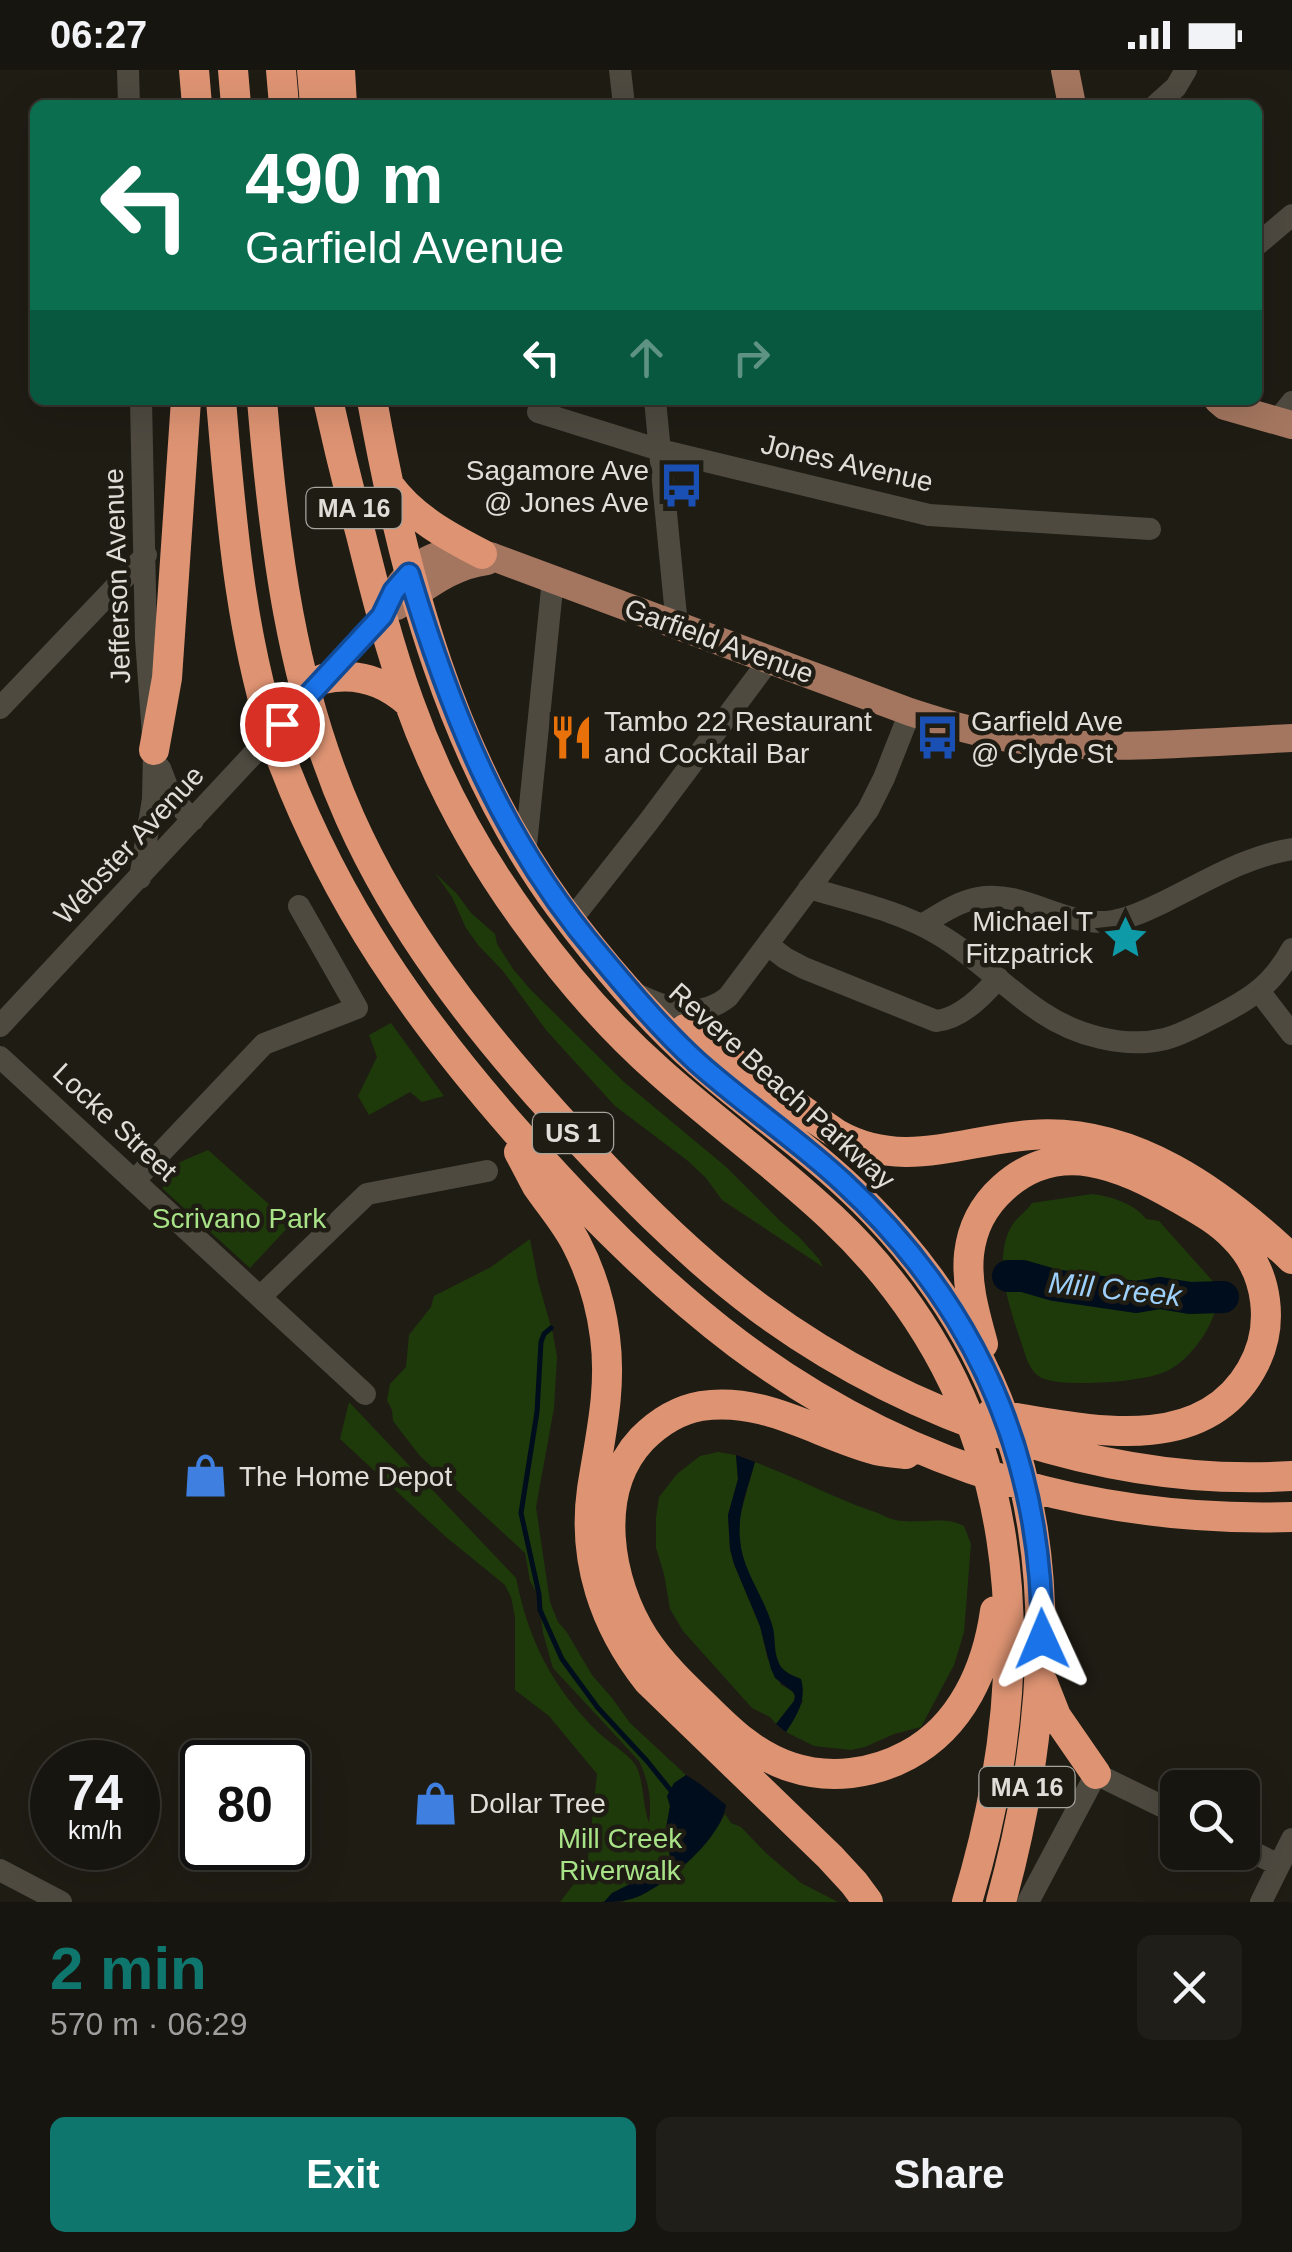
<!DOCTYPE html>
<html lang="en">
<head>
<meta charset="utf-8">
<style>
  body { margin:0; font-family:Arial,sans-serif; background:#201e18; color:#f1f3f6; height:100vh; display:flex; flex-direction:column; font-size:38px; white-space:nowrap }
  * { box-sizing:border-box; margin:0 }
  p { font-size:32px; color:#9e9f9e }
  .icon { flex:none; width:55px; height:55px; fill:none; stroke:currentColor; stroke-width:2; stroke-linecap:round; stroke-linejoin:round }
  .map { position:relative; height:1832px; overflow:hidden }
  .details { display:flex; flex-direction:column; background:#17150f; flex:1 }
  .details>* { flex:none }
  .banner { position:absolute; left:30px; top:30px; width:1232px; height:305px; border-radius:15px; box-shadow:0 10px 40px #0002,0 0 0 2px #36342f; background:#0b6e4f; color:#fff; overflow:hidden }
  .tools { position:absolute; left:1160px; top:1700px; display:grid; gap:20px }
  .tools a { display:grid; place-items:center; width:100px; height:100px; border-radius:15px; background:#17150f; box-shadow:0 10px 40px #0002,0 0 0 2px #36342f; font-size:50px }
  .speed { position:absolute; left:30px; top:1670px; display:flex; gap:20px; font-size:50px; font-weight:700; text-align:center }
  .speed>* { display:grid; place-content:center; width:130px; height:130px; border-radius:50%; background:#17150f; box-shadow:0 10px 40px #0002,0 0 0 2px #36342f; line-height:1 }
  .speed small { font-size:25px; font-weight:400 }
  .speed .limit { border:5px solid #111; border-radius:15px; background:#fff; color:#111 }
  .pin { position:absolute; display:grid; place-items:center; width:85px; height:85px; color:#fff; margin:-42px; border:5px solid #fff; border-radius:50%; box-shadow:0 2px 10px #0007 }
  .me { position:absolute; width:110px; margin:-55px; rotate:359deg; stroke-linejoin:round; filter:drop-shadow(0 0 8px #0008) }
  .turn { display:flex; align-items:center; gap:35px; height:210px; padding:0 50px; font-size:45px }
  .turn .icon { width:130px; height:130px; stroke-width:2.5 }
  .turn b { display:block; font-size:70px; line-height:85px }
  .lanes { display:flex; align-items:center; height:95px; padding:0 50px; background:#0003; justify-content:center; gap:50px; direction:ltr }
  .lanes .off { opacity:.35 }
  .round { display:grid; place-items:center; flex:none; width:105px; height:105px; border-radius:15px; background:#201e18 }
  .overview { display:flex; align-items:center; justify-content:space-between; height:170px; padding:0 50px }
  h1 { font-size:60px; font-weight:700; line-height:75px; color:#0f766e }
  .primary-button { display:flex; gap:20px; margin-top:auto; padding:20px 50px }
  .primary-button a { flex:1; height:115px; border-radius:15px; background:#0f766e; color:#fff; font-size:40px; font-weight:700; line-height:115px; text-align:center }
  .primary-button a+a { background:#201e18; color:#f1f3f6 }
  .status { display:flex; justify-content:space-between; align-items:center; height:70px; padding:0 50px; background:#17150f; direction:ltr }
  .status svg { height:28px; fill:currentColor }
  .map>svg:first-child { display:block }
  .green { fill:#1e3a0b }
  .water { fill:#000d1c }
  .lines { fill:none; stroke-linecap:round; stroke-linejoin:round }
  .stream { stroke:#000d1c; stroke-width:5 }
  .river { stroke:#000d1c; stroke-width:32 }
  .minor { stroke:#4e4a40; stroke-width:22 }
  .major { stroke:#a4765f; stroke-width:28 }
  .highway { stroke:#de9473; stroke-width:30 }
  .route-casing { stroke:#114b97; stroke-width:25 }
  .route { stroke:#1a73e8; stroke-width:18 }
  .labels { text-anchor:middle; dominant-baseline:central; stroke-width:9; stroke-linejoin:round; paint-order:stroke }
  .shield { fill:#1f1c14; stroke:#a6a49d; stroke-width:2.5 }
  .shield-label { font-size:25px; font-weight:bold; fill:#e0ded8 }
  .street-label { font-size:28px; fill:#e0ded8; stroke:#1f1c14 }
  .poi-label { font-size:28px; fill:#e0ded8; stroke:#1f1c14; text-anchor:start }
  .park-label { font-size:28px; fill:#a8e387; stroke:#1f1c14 }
  .water-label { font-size:30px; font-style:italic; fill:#9dd0fb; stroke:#1f1c14 }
</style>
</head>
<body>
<div class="status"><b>06:27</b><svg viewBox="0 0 49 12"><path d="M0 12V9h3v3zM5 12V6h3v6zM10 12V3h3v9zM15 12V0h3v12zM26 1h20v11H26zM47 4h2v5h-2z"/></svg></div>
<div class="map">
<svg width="1292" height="1832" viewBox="0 0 1292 1832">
  <rect width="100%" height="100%" fill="#1f1c14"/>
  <path class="green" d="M435,803L457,824L471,843L495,864L497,874L513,899L530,919L624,1012L725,1096L780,1151L799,1167L819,1189L823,1197L722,1130L706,1108L688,1091L615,1036L546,960L503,901L478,875L466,858L452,827Z
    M391,953L444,1026L422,1032L410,1022L369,1045L358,1026L377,987L369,965Z
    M208,1080L291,1154L250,1198L163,1119C161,1095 189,1089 208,1080Z
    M1092,1124C1111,1126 1135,1134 1146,1149L1159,1151L1218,1217C1222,1246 1193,1289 1167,1301C1145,1312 1064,1318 1042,1308C1034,1304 1031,1298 1027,1290C1015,1251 990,1196 1011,1157C1016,1148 1026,1142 1032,1133Z
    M530,1169L538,1211L553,1264L557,1287L554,1338L536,1437L550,1532L558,1552L566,1561L592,1605L612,1628L630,1653L686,1705L667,1726L670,1736L665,1764L671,1790C665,1797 610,1831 601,1832C588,1832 573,1832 560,1832L587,1797L597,1704L549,1646L515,1620V1547L511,1527L505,1515L446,1467L340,1369L349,1332L516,1508C529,1572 552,1617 599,1663C610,1674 633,1686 638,1700C644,1717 643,1737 649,1753C652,1731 649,1712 639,1691L553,1598L543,1563L538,1525L530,1511L525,1483L420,1386L393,1351L392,1340L387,1330L390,1314L406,1297L409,1265L431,1237L434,1226L491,1197Z
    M718,1382L736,1385L738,1409L728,1445L730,1479L734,1494L760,1556L767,1587L781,1615L794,1622L795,1626L794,1631L776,1654L770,1647L752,1638L683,1561L670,1539L664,1504L656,1478V1448L659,1427L677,1404L700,1386Z
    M755,1392C795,1407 832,1427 872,1441C882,1444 892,1451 903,1451C922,1453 945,1446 964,1456L971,1474L964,1562L954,1595L921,1657L894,1664L865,1677L851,1680L814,1676L786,1662L803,1631L780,1596L775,1582L772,1558L742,1487L739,1467L740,1446Z
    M725,1744L731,1753L741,1757L766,1783L801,1813L838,1832H622L657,1816L674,1804L720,1753Z"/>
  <path class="water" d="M736,1385L755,1392C748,1417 737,1443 740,1469C742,1501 765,1527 773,1558C776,1571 773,1585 781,1597C786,1603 794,1606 801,1609C807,1629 797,1646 786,1662L776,1654L794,1631L795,1626L793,1622L775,1608L771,1599L760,1556L734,1494L730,1479L728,1445L738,1409Z
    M686,1705L700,1714L726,1735C721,1769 671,1810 642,1825C629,1831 617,1832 604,1832L612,1823L668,1795L671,1790L665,1764L670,1736L667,1726L674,1713Z"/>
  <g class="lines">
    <path class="stream" d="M551,1258L544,1264L541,1272L537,1342L521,1443L539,1524L540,1540L562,1589L598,1638L647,1691L672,1722"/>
    <path class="river" d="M1008,1206H1023L1054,1215L1136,1227L1160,1223L1190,1228L1223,1227"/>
    <path class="minor" d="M128,0L129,35
      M620,0L624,35
      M1156,35L1176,17L1186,0
      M1258,174L1292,145
      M655,330L677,556
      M538,342L660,380L929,445L1150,459
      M1276,352L1292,332
      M0,638L146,485
      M160,698L171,727L193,750
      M525,785L553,509
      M140,808L153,729L154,680L146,569L141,330
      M809,818C852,831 900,841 938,864C976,886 1005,918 1041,942C1075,965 1124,979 1165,969C1180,965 1193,958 1207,951C1245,932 1271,918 1292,879
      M571,850L649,751L770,589
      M922,855C940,844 957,832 978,828C1025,819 1065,859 1113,851C1131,848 1147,840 1164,832C1205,812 1246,786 1292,779
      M768,875L785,888L804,898L936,951C960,949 984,925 998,908
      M1259,921L1292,964
      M634,923C665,938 698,951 728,927L868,740L884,708L910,642
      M0,956L382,546
      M0,987L365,1324
      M134,1111L264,974L357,938L299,836
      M260,1227L367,1124L487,1101
      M1242,1777L1279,1795
      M0,1800L61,1832
      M1028,1832L1096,1704L1178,1744
      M1261,1832L1292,1769"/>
    <path class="major" d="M1065,0L1072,35
      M1218,330L1225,336L1292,355
      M397,536C425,518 452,495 487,491
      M382,546C404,496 438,471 493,487L910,642C947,654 983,665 1022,670C1111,682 1203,672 1292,668"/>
    <path class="highway" d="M194,0L197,35
      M233,0L236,35
      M281,0L284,35
      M312,0L315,35
      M340,0L342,35
      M221,330C231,449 241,580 283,693C338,836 415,946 515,1060C583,1137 656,1212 738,1274C902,1396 1089,1453 1292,1447
      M262,330C274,473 291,616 350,748C399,858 475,956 556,1045C619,1114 684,1182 759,1238C907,1347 1108,1418 1292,1406
      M328,330C338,375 349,420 361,465C375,521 389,577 409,632C437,711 478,786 527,853C566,907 610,958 660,1002C716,1052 777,1096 832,1148C1029,1334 1041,1586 967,1832
      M372,330C404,508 452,689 560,837C598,888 650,950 698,992C752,1040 812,1080 863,1131C1062,1329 1071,1575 1001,1832
      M389,415C412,447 447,466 482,484
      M323,609C355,602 385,611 409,633
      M154,680L167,608L186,330
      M685,959L837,1064C902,1101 962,1070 1031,1065C1133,1057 1222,1123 1292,1189
      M519,1082C525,1093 531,1105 537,1116C550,1135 565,1152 576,1173C591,1202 601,1235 605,1267C612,1320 600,1367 592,1419C582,1490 604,1555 648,1611L830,1787L854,1813L868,1832
      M983,1274C975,1244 966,1215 969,1184C972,1157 983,1136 1003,1118C1059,1067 1122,1096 1178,1128C1197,1139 1218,1150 1234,1167C1269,1202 1276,1257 1251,1300C1198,1392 1075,1356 991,1344
      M906,1384C896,1383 885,1382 876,1380C817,1364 764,1326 701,1336C678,1340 658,1353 642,1369C592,1422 608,1512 644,1568C661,1594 683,1615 705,1636C730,1661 756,1686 791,1697C830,1710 873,1704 908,1685C962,1656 987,1598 995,1541
      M1043,1613L1056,1646L1096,1704"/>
  </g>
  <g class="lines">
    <defs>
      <path id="route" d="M282,654L382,546L394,521L409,504C452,647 502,771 600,886C630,922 662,960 697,992C744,1034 797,1069 843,1112C976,1235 1043,1387 1042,1569"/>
    </defs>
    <use href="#route" class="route-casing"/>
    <use href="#route" class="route"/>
  </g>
  <defs>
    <symbol id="bus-bare" viewBox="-9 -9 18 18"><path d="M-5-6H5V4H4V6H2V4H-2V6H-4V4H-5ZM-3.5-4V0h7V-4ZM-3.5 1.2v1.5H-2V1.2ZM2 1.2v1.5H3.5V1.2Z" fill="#1a4fb4" stroke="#1f1c14" stroke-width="2.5" paint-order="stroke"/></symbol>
    <symbol id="restaurant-bare" viewBox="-9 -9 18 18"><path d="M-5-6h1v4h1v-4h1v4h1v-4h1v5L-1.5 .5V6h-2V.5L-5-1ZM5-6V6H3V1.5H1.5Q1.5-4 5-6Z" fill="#e8710a" stroke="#1f1c14" stroke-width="2.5" paint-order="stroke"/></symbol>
    <symbol id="sight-bare" viewBox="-9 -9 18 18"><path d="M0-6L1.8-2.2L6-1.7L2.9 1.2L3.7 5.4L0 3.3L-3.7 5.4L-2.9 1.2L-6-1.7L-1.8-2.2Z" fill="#0f9aa8" stroke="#1f1c14" stroke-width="2.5" paint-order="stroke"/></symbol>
    <symbol id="shop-bare" viewBox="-9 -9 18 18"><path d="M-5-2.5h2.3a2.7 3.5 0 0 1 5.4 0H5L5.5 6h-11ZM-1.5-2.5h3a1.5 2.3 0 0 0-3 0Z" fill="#3f7fe0" stroke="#1f1c14" stroke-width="2.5" paint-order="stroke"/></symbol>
  </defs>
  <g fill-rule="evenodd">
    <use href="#bus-bare" x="650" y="384" width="63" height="63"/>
    <use href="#restaurant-bare" x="540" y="636" width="63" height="63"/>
    <use href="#bus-bare" x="906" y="636" width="63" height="63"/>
    <use href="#sight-bare" x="1094" y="836" width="63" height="63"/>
    <use href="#shop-bare" x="174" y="1374" width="63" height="63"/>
    <use href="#shop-bare" x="404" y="1702" width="63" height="63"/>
  </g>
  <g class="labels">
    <g class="shield">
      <rect x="306.5" y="418" width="95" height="40" rx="8"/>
      <rect x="533" y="1043" width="80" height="40" rx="8"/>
      <rect x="979.5" y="1697" width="95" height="40" rx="8"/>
    </g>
    <g class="shield-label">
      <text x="354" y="438">MA 16</text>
      <text x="573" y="1063">US 1</text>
      <text x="1027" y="1717">MA 16</text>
    </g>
    <g class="street-label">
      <text transform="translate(847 393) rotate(13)">Jones Avenue</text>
      <text transform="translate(117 506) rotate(-92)">Jefferson Avenue</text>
      <text transform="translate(719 571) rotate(20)">Garfield Avenue</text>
      <text transform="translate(129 775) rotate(-47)">Webster Avenue</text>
      <text transform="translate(782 1016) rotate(42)">Revere Beach Parkway</text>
      <text transform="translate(115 1052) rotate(43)">Locke Street</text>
    </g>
    <g class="poi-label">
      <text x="649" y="400" text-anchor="end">Sagamore Ave<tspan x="649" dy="32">@ Jones Ave</tspan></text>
      <text x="604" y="651">Tambo 22 Restaurant<tspan x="604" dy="32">and Cocktail Bar</tspan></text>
      <text x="971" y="651">Garfield Ave<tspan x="971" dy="32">@ Clyde St</tspan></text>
      <text x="1093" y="851" text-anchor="end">Michael T<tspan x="1093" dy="32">Fitzpatrick</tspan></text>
      <text x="239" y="1406">The Home Depot</text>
      <text x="469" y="1733">Dollar Tree</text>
    </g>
    <g class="park-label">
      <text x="239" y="1148">Scrivano Park</text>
      <text x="620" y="1768">Mill Creek<tspan x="620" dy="32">Riverwalk</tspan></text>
    </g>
    <g class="water-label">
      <text transform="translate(1115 1219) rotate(6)">Mill Creek</text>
    </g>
  </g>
</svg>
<div class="tools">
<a><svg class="icon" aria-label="search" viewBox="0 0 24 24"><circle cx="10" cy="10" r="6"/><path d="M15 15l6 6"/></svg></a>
</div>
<div class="speed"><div>74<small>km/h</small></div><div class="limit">80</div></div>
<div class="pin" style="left:282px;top:654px;background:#d93025"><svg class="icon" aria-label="arrive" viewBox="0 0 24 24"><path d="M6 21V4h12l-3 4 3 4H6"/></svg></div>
<svg class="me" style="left:1042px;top:1569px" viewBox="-20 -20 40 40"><path d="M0-17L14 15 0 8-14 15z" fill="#1a73e8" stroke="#fff" stroke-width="4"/></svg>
<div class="banner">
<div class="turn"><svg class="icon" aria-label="left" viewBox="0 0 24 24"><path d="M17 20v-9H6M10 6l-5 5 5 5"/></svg><div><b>490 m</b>Garfield Avenue</div></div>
<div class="lanes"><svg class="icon" aria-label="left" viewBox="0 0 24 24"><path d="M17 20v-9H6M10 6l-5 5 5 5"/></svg><svg class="icon off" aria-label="ahead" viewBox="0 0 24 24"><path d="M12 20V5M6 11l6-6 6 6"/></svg><svg class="icon off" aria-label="right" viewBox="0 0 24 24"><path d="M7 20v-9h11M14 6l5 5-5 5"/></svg></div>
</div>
</div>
<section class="details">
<div class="overview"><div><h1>2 min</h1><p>570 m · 06:29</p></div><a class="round"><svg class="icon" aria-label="close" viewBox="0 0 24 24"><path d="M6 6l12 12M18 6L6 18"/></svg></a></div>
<div class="primary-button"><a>Exit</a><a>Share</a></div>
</section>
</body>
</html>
